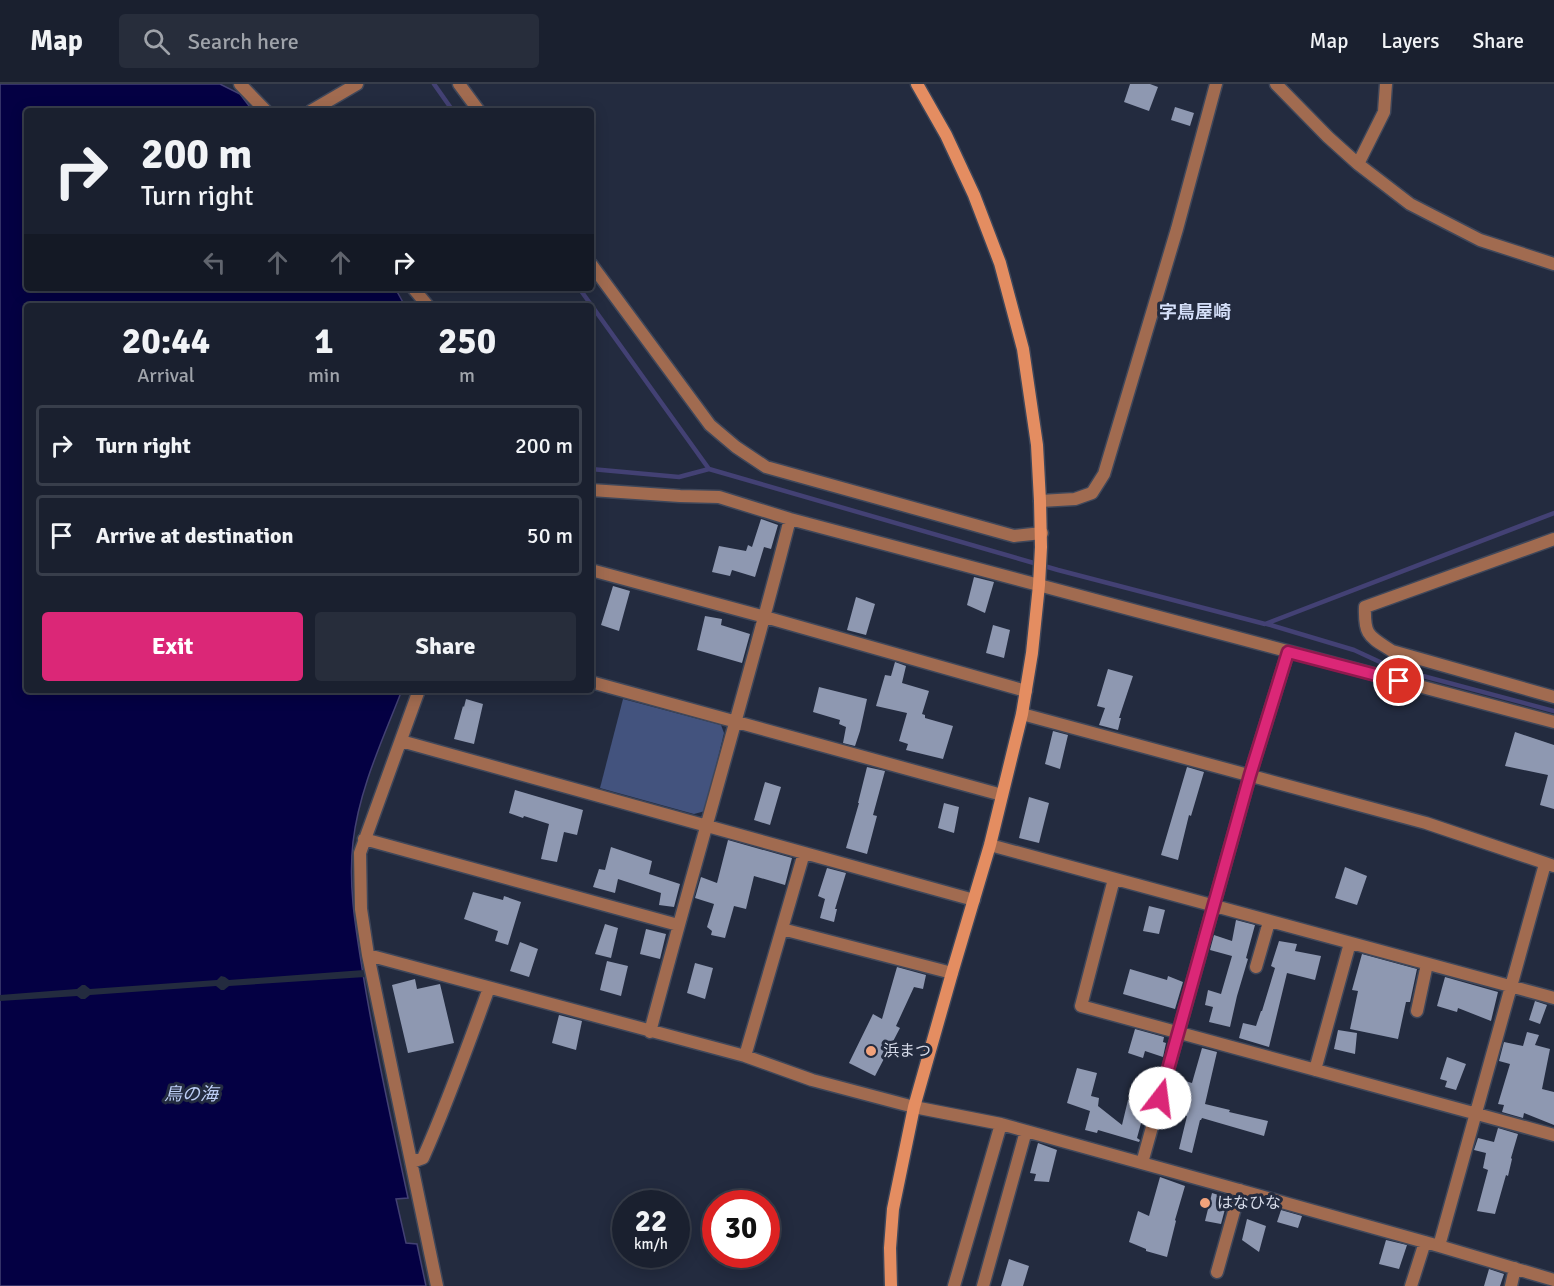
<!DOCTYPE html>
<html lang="en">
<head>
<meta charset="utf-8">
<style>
  body { margin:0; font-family:Signika,"Noto Sans JP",sans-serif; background:#272d3b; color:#f1f3f6; height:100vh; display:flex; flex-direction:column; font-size:22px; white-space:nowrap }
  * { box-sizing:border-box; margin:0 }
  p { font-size:20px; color:#9fa3aa }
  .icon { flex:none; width:33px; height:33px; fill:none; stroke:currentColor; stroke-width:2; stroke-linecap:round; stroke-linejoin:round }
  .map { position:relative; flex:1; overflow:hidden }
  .sheet { position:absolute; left:24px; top:219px; width:570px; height:390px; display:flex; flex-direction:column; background:#1a202f; border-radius:6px; box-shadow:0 3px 15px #0003,0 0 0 2px #383e4b }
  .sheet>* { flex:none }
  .hud { position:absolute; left:24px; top:24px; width:570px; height:183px; border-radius:6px; box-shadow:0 3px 15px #0003,0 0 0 2px #383e4b; background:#1a202f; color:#f1f3f6; overflow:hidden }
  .speed { position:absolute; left:612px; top:1106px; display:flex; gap:12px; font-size:30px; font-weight:700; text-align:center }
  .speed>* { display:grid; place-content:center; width:78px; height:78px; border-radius:50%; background:#1a202f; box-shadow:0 3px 15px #0003,0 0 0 2px #383e4b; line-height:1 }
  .speed small { font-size:15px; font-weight:400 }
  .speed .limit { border:9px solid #d22; background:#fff; color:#111 }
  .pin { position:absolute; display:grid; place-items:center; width:51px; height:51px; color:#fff; margin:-26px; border:3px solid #fff; border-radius:50%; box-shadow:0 2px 6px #0007 }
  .me { position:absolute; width:66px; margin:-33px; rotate:15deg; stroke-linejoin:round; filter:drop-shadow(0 0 4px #0008) }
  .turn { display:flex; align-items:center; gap:21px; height:126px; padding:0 18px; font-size:27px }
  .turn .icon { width:78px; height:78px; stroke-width:2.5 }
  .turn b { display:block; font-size:42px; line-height:51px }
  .lanes { display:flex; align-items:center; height:57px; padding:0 18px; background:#0003; justify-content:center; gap:30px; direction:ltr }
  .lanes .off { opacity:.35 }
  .eta { display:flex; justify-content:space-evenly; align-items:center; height:102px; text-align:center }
  .eta b { font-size:36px; font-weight:800; line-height:42px }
  .button { display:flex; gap:12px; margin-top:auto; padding:12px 18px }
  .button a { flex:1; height:69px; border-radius:6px; background:#db2777; color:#fff; font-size:24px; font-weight:800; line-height:69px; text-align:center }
  .button a+a { background:#272d3b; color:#f1f3f6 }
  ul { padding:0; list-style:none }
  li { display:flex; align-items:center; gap:18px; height:81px; margin:0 12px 9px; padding:0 6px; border:3px solid #383e4b; border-radius:6px }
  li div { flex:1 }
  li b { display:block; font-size:22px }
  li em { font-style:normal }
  header { display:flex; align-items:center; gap:36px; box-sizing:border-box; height:84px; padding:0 30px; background:#1a202f; border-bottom:2px solid #383e4b }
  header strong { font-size:28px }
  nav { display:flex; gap:33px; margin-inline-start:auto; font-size:21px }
  .search { width:420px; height:54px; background:#272d3b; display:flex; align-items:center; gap:15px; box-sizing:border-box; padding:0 21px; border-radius:6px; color:#9fa3aa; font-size:22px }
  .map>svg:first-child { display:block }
  .green { fill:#43537e }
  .water { fill:#040043; stroke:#434174; stroke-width:1.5 }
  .pier { fill:#232b3f }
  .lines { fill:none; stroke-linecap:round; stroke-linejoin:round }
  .stream { stroke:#434174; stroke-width:4.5 }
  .building { fill:#8e98b1 }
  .street-casing { stroke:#3f475a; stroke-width:15 }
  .secondary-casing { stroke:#3f475a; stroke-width:15 }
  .street { stroke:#a16b50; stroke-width:12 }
  .secondary { stroke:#e48d61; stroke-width:12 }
  .route-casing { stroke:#8e194d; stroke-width:15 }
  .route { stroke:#db2777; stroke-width:10 }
  .poi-dot { fill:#f1a27b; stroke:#232b3f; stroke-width:2 }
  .labels { text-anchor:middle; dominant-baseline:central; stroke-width:6; stroke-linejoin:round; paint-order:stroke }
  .poi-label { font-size:16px; fill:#d5dae8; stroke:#232b3f; text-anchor:start }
  .neighbourhood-label { font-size:18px; font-weight:bold; fill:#d4dff9; stroke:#232b3f }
  .water-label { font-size:18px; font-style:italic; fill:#bdcef6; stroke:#232b3f }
</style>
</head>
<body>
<header>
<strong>Map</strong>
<div class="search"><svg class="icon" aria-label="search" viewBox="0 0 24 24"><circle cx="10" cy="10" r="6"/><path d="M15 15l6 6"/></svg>Search here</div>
<nav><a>Map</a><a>Layers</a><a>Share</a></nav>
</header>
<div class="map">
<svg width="1554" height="1202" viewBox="0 0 1554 1202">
  <rect width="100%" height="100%" fill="#232b3f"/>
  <path class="green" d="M623,615L721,641L724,649L705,727L694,730L600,704Z"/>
  <path class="water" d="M0,0H220L240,10L253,27H27V204H395L405,222H27V606H402C383,655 359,705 353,758C348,803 356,846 363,890C375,965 392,1039 408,1114L396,1115L406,1159L417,1160L426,1202H0Z"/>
  <path class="pier" d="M364,886L365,893L229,902L224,906H221L216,902L90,911L85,915H81L77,912L0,917V911L77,905L82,901H85L90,905L217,896L221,892L225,893L229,896Z"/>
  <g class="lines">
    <path class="stream" d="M434,0L453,27
      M579,204L709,385
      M591,385L679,393L709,385L1058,486L1265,540L1554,429
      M1267,540L1354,566L1393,584L1554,627"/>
  </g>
  <path class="building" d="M1130,0H1150L1158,3L1149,27L1124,18Z
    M1175,23L1194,29L1190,42L1171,36Z
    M761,435L778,441L771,465L764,463L755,493L732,486L730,492L712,488L719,462L746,467L748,461L752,463Z
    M974,493L994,498L985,529L967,521Z
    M613,502L630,507L619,547L601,541Z
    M856,513L875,520L866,551L847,546Z
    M705,532L722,535L721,541L750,550L742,579L697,566Z
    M993,541L1010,546L1004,574L986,569Z
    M895,578L906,582L902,599L929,607L922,630L925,631V634L953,642L943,675L906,666L908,660L899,657L907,629L876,622L885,591L891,592Z
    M1108,585L1133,592L1119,634H1121L1118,646L1099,641L1105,624L1097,622Z
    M819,603L867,615L860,647L855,662L843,659L846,643L839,640L840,636L813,628Z
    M466,615L483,620L474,660L454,655L463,622L464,623Z
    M1053,647L1068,651L1060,685L1045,680Z
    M1515,648L1554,661V725L1540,721L1548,691L1505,682Z
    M867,683L885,687L873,731L877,732L867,770L846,764L859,719H858Z
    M1187,683L1204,688L1191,732L1189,731L1178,776L1161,771Z
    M765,698L781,703L770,741L754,736Z
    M515,706L583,726L577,751L564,748L557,778L541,775L549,740L524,732L523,734L509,729Z
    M1029,713L1049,719L1039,759L1019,754Z
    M944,719L959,723L954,749L938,744Z
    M728,756L792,774L785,801L754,792L746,825L734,822L725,854L711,851L712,847L707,843L714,820L695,814L701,793L717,799Z
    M611,763L652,777L649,790L680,800L674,823L659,821L661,809L618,795L615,809L593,803L599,785L605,786Z
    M1345,783L1367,792L1357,821L1335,814Z
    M827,784L846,789L835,825H837L834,838L820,834L825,815L818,812Z
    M473,808L503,816L504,812L521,818L508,861L495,857L498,847L464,835Z
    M1149,822L1165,826L1159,850L1143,847Z
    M1236,836L1255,841L1246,874L1248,875L1237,912L1230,943L1209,938L1213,923L1205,921L1208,906L1221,910L1232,872L1210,866L1214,851L1232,857Z
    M605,840L618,844L611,874L595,870Z
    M646,845L666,850L660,875L640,870Z
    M1279,857L1297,860L1295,867L1321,872L1315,896L1287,889L1269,963L1239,954L1243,939L1256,942L1261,927H1262L1275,884L1271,882Z
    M520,858L538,865L529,893L510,887Z
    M1362,870L1417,885L1410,918H1406L1398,955L1350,945L1358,907L1352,906Z
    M607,877L628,882L621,912L600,906Z
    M695,879L713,884L705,915L687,909Z
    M897,883L926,891L923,905L914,903L896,942L900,944L875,992L849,979L873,930L882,935Z
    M1130,885L1167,896L1168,892L1183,898L1175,925L1123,910Z
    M1445,893L1498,908L1491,937L1458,924L1457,928L1437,922Z
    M415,895L417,905L440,900L454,959L408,969L392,901Z
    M1535,917L1547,921L1540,940L1529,936Z
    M559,931L582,937L576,966L552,959Z
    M1135,945L1164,953L1163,958L1166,959L1163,973L1145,967L1143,974L1128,969Z
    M1338,946L1357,949L1355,970L1334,965Z
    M1527,948L1539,951L1535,961L1550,965L1542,1005L1554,1008V1041L1524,1029L1523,1034L1502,1028L1504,1021L1498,1020L1510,980L1499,977L1504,958L1523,962Z
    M1202,964L1217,968L1205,1020L1230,1026L1229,1028L1268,1037L1264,1052L1202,1034L1201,1036H1200L1192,1069L1179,1065L1187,1032L1177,1029L1185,997L1192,999Z
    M1447,973L1466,980L1456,1006L1445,1003L1447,997L1440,995Z
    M1077,984L1097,989L1091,1012L1099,1014L1098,1022L1122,1041L1128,1016L1146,1021L1137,1054L1140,1056L1139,1058L1098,1046L1097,1049L1085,1046L1090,1027L1067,1019Z
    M1498,1044L1518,1050L1511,1074L1512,1075L1508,1092L1506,1091L1495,1130L1477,1127L1488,1086L1483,1084L1486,1069L1474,1066L1478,1054L1494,1058Z
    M1038,1059L1057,1066L1049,1098L1034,1097L1036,1090L1030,1089Z
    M1160,1093L1185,1102L1175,1136L1176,1137L1167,1173L1146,1167V1165L1129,1158L1138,1127L1149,1132Z
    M1212,1109L1228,1114L1221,1140L1205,1137Z
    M1281,1126L1302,1132L1298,1144L1277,1138Z
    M1247,1135L1266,1142L1259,1168L1242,1156Z
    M1386,1156L1407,1161L1399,1185L1379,1180Z
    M1009,1175L1029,1182L1023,1202H1001Z
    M1489,1185L1504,1190L1500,1202H1484Z"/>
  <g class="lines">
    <defs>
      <path id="street" d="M240,0L266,27
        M459,0L479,27
        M1276,0L1328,53L1358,80L1410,120L1480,156L1554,180
        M311,27L357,0
        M1358,80L1384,28L1386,0
        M591,180L710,341L736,363L766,383L1014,452L1042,449
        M413,204L428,222
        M591,406L680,412L719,413L790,435L1554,638
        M1040,417L1075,415L1092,409L1104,390L1177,145L1216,0
        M1554,455L1365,523C1364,552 1369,552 1392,567L1554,613
        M591,486L765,533L1026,607
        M591,598L1002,711
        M419,606L360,769L361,825L368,871L437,1202
        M1022,630L1426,739L1554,782
        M401,657L974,816
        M364,755L678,841
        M990,761L1554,914
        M1114,795L1081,922L1554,1051
        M782,845L952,889
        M368,871L745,972L812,996L914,1023L1001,1040L1203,1096L1439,1162L1554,1196
        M1256,883L1269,838
        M1417,927L1427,880
        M650,948C695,777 746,607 790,435
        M745,972L804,769
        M1315,986L1350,859
        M412,1078L423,1074C448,1018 468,961 489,904
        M1142,1079L1250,691L1288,568
        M1439,1162L1545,780
        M1217,1188L1240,1106
        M954,1202L1001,1040
        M983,1202L1026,1047
        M1411,1202L1425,1158
        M1511,1202L1515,1184"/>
      <path id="secondary" d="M891,1202L890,1164L893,1125L914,1023L952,889L990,761L1022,630L1032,569L1039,501L1041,463L1040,417L1037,361L1023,265L1000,179L974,111L946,51L917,0"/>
    </defs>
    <use href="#street" class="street-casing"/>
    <use href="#secondary" class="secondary-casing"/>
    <use href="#street" class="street"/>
    <use href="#secondary" class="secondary"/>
  </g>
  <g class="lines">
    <defs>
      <path id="route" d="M1160,1014L1250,691L1288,568L1399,597"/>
    </defs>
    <use href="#route" class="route-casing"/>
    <use href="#route" class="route"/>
  </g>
  <g class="poi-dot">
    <circle cx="871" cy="967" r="6"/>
    <circle cx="1205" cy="1119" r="6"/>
  </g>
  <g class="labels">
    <g class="poi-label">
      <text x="883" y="967">浜まつ</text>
      <text x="1217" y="1119">はなひな</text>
    </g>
    <g class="neighbourhood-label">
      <text x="1195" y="228">字鳥屋崎</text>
    </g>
    <g class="water-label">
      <text x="191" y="1010">鳥の海</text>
    </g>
  </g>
</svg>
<div class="speed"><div>22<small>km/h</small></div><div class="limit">30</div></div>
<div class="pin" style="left:1399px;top:597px;background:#d93025"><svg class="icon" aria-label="arrive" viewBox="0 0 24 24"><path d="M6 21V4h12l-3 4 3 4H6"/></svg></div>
<svg class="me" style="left:1160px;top:1014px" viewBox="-20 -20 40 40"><circle r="19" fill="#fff"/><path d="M0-13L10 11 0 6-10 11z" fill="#db2777"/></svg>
<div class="hud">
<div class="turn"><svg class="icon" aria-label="right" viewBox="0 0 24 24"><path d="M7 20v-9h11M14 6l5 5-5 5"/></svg><div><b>200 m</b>Turn right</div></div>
<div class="lanes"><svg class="icon off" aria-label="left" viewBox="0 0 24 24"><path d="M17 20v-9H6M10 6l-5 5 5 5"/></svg><svg class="icon off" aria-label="ahead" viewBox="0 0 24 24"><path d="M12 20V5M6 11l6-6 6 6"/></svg><svg class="icon off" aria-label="ahead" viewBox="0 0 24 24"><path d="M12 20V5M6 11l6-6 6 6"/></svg><svg class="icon" aria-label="right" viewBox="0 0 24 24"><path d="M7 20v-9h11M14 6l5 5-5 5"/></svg></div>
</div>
<section class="sheet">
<div class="eta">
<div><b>20:44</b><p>Arrival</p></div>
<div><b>1</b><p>min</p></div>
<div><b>250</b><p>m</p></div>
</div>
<ul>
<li><svg class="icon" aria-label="right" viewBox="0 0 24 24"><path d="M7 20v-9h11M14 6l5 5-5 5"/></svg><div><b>Turn right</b></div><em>200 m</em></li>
<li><svg class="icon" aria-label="arrive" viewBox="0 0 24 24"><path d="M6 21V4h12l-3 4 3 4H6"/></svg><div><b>Arrive at destination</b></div><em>50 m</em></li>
</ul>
<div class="button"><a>Exit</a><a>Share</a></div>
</section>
</div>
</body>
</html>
